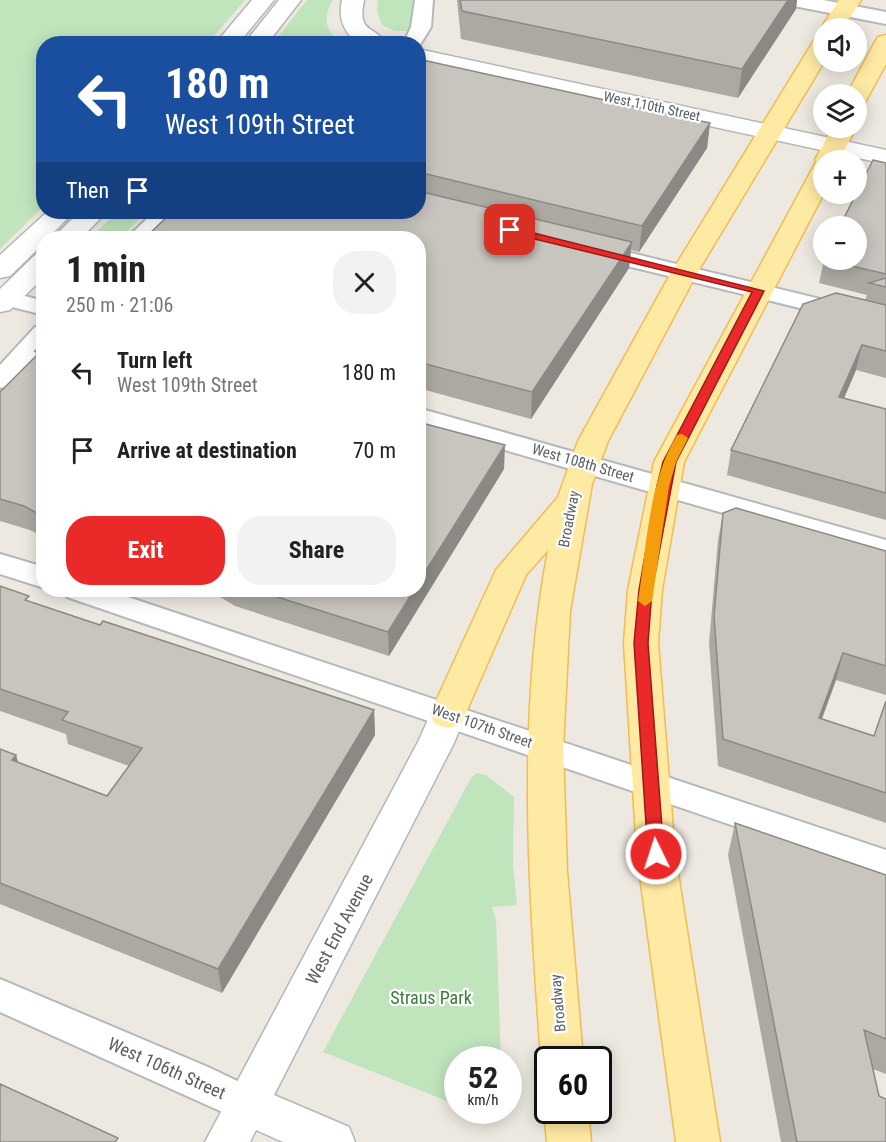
<!DOCTYPE html>
<html lang="en">
<head>
<meta charset="utf-8">
<style>
  body { margin:0; font-family:"Roboto Condensed",sans-serif; background:#f2f2f2; color:#222; height:100vh; display:flex; flex-direction:column; font-size:22px; white-space:nowrap }
  * { box-sizing:border-box; margin:0 }
  p { font-size:20px; color:#767676 }
  .icon { flex:none; width:33px; height:33px; fill:none; stroke:currentColor; stroke-width:2; stroke-linecap:round; stroke-linejoin:round }
  .map { position:relative; flex:1; overflow:hidden }
  .side { position:absolute; left:36px; top:231px; width:390px; height:366px; display:flex; flex-direction:column; background:#fff; border-radius:24px; box-shadow:0 3px 15px #0003 }
  .side>* { flex:none }
  .hud { position:absolute; left:36px; top:36px; width:390px; height:183px; border-radius:24px; box-shadow:0 3px 15px #0003; background:#1a4fa0; color:#fff; overflow:hidden }
  .fabs { position:absolute; left:813px; top:18px; display:grid; gap:12px }
  .fabs a { display:grid; place-items:center; width:54px; height:54px; border-radius:50%; background:#fff; box-shadow:0 3px 15px #0003; font-size:30px }
  .speed { position:absolute; left:444px; top:1046px; display:flex; gap:12px; font-size:30px; font-weight:700; text-align:center }
  .speed>* { display:grid; place-content:center; width:78px; height:78px; border-radius:50%; background:#fff; box-shadow:0 3px 15px #0003; line-height:1 }
  .speed small { font-size:15px; font-weight:400 }
  .speed .limit { border:3px solid #111; border-radius:9px; background:#fff; color:#111 }
  .pin { position:absolute; display:grid; place-items:center; width:51px; height:51px; color:#fff; margin:-26px; border-radius:12px; box-shadow:0 3px 9px #0006 }
  .me { position:absolute; width:66px; margin:-33px; rotate:356deg; stroke-linejoin:round; filter:drop-shadow(0 0 4px #0008) }
  .turn { display:flex; align-items:center; gap:21px; height:126px; padding:0 30px; font-size:27px }
  .turn .icon { width:78px; height:78px; stroke-width:2.5 }
  .turn b { display:block; font-size:42px; line-height:51px }
  .then { display:flex; align-items:center; height:57px; padding:0 30px; background:#0003; gap:12px; font-size:22px }
  .round { display:grid; place-items:center; flex:none; width:63px; height:63px; border-radius:24px; background:#f2f2f2 }
  .head { display:flex; align-items:center; justify-content:space-between; height:102px; padding:0 30px }
  h1 { font-size:36px; font-weight:700; line-height:45px }
  .cta { display:flex; gap:12px; margin-top:auto; padding:12px 30px }
  .cta a { flex:1; height:69px; border-radius:24px; background:#ea2a29; color:#fff; font-size:24px; font-weight:700; line-height:69px; text-align:center }
  .cta a+a { background:#f2f2f2; color:#222 }
  ul { padding:0; list-style:none }
  li { display:flex; align-items:center; gap:18px; height:78px; padding:0 30px }
  li div { flex:1 }
  li b { display:block; font-size:22px }
  li em { font-style:normal }
  .map>svg:first-child { display:block }
  .green { fill:#c0e5bd }
  .lines { fill:none; stroke-linecap:round; stroke-linejoin:round }
  .street-casing { stroke:#b4b8bc; stroke-width:4 }
  .secondary-casing { stroke:#b3b7bc; stroke-width:3 }
  .primary-casing { stroke:#f2bb54; stroke-width:3 }
  .street { fill:#fff; fill-rule:evenodd }
  .secondary { fill:#fff; fill-rule:evenodd }
  .primary { fill:#ffeaa4; fill-rule:evenodd }
  .wall { fill:#aca9a3 }
  .shaded-wall { fill:#8c8985 }
  .building { fill:#c8c4be; stroke:#8c8985; stroke-width:1.5 }
  .route { fill:#ea2a29; stroke:#981b1b; stroke-width:1.5 }
  .slow { fill:#f59e0b }
  .labels { text-anchor:middle; dominant-baseline:central; stroke-width:4.5; stroke-linejoin:round; paint-order:stroke }
  .far-street-label { font-size:14px; fill:#5a5e62; stroke:#fff }
  .street-label { font-size:15px; fill:#5a5e62; stroke:#fff }
  .near-street-label { font-size:18px; fill:#5a5e62; stroke:#fff }
  .near-park-label { font-size:18px; fill:#348132; stroke:#fff }
</style>
</head>
<body>
<div class="map">
<svg width="886" height="1142" viewBox="0 0 886 1142">
  <rect width="100%" height="100%" fill="#ede9e1"/>
  <path class="green" d="M0,0H245L208,43L44,44L43,207L0,249Z
    M307,0H333C322,18 325,33 344,43H273Z
    M378,0H415L411,31H395L382,25L377,11Z
    M117,212H147L119,238H90Z
    M477,773L486,775L514,797L513,864L517,905L492,907L496,919L501,1059H458L457,1105L323,1052L471,778Z"/>
  <g class="lines">
    <defs>
      <path id="street" d="M415,0H433L431,27L418,48V44H403L411,27Z
        M785,0H823L886,12V24L794,6Z
        M154,212H177L151,238H127Z
        M594,244L886,315V329L586,256L583,251L586,246Z
        M6,291L44,301V315L0,304V292Z
        M44,325V347L9,386L0,388V365L35,327Z
        M418,408L886,540V560L418,425Z
        M0,554L44,567V588L0,574Z
        M63,590H107L886,850V878L67,597Z
        M0,979L208,1067L260,1092L266,1105L260,1118L247,1123L0,1012Z"/>
      <path id="secondary" d="M252,0H274L238,44H215Z
        M279,0H301L267,44H249L247,40Z
        M342,0H364C357,35 374,24 387,44H359C343,32 338,18 342,0Z
        M418,49L886,150V164L418,63Z
        M47,212H74L48,238H44V243L10,276L0,278V255Z
        M79,212H107L81,238H53Z
        M44,253V277L10,310L0,312V289L35,255Z
        M448,700L461,704L466,714L454,743L274,1095L349,1127L355,1142H283L256,1130L250,1142H205L418,742L435,704Z"/>
      <path id="primary" d="M839,0H861L843,28H824V32L821,28Z
        M824,35V62L697,273L608,441L592,484L570,611L563,748L567,871L583,1059H548V1073L541,1059C529,889 516,719 548,550L526,575L461,724L448,728L435,724L430,714L496,570L558,497L578,441L671,273L813,42L816,37Z
        M886,35V64L864,104L856,106V94H847L875,42L878,37Z
        M832,128H856L839,160H824V193L684,462L662,590L658,643L675,854L720,1142H676L637,854L624,643L628,590L654,462L816,162L815,160Z
        M548,1102V1110H588L591,1142H547L544,1110Z"/>
    </defs>
    <use href="#street" class="street-casing"/>
    <use href="#secondary" class="secondary-casing"/>
    <use href="#primary" class="primary-casing"/>
    <use href="#street" class="street"/>
    <use href="#secondary" class="secondary"/>
    <use href="#primary" class="primary"/>
  </g>
  <path class="wall" d="M457,0H797L796,9L738,98L461,39Z
    M418,59L710,123L707,148L639,252L631,250L629,268L531,419L418,388Z
    M886,163V378L856,370L844,398L886,409V520L727,475L731,450L865,300L867,295L819,283L824,260H856Z
    M44,342V537L30,530L0,521V392L36,356L35,351Z
    M504,469L389,656L235,606L212,592L195,590H418Z
    M723,513L886,551V695L836,680L822,719L874,736L886,701V823L718,766L709,643L718,540Z
    M0,586L30,602L100,625L374,710L375,735L222,993L0,904V749L16,755L18,762L107,796L129,766L68,744L66,734L0,711Z
    M735,823L886,875V1074L873,1069L886,1142H781L728,855Z"/>
  <path class="shaded-wall" d="M788,0H797L796,9L738,98L742,69Z
    M710,123L707,148L639,252L642,226Z
    M632,242L629,268L531,419L532,392Z
    M862,345L856,370L834,422L839,397Z
    M505,445L504,469L389,656L388,632L414,590H418V583Z
    M843,653L836,680L812,745L819,718Z
    M374,710L375,735L222,993L218,969Z
    M16,755L23,780L12,760Z"/>
  <path class="building" d="M460,0H788L742,69L462,11Z
    M418,59L710,123L642,226L418,172Z
    M873,160L886,163V274L826,260H856V226H840Z
    M418,191L632,242L532,392L418,362V238H145L172,212H418Z
    M886,278V287L869,283Z
    M836,293L886,305V351L862,345L839,397L886,409V493L731,450L803,304Z
    M44,342V517L24,506L0,499V392L40,352L35,351Z
    M418,422L505,445L418,583Z
    M736,508L886,551V666L843,653L819,718L874,736L886,701V793L723,739L714,616L723,513Z
    M0,586L29,596L25,600L100,625L103,621L374,710L218,969L0,883V749L16,755L12,760L107,796L142,748L62,720L68,712L0,689Z
    M255,590H414L388,632Z
    M735,823L886,875V1039L864,1030L879,1096L886,1099V1142H797Z
    M0,1084L118,1138L115,1142H0Z"/>
  <path class="route" d="M510,227L764,291L676,462L652,590L648,643L664,854L661,859H650L648,854L634,643L639,590L657,486L663,462L752,292L506,232V228Z"/>
  <path class="slow" d="M682,434L688,438L676,462L669,486L652,601L645,606L638,601C647,546 648,483 677,435Z"/>
  <g class="labels">
    <g class="far-street-label">
      <text transform="translate(652 106) rotate(12)">West 110th Street</text>
    </g>
    <g class="street-label">
      <text transform="translate(583 463) rotate(16)">West 108th Street</text>
      <text transform="translate(569 519) rotate(-79)">Broadway</text>
      <text transform="translate(482 726) rotate(19)">West 107th Street</text>
      <text transform="translate(558 1003) rotate(-95)">Broadway</text>
    </g>
    <g class="near-street-label">
      <text transform="translate(339 929) rotate(-62)">West End Avenue</text>
      <text transform="translate(167 1068) rotate(24)">West 106th Street</text>
    </g>
    <g class="near-park-label">
      <text x="431" y="997">Straus Park</text>
    </g>
  </g>
</svg>
<div class="fabs">
<a><svg class="icon" aria-label="sound" viewBox="0 0 24 24"><path d="M4 9h4l5-4v14l-5-4H4zM17 9q2 3 0 6"/></svg></a>
<a><svg class="icon" aria-label="layers" viewBox="0 0 24 24"><path d="M12 4l9 5-9 5-9-5zM3 14l9 5 9-5"/></svg></a>
<a>+</a>
<a>−</a>
</div>
<div class="speed"><div>52<small>km/h</small></div><div class="limit">60</div></div>
<div class="pin" style="left:510px;top:230px;background:#d93025"><svg class="icon" aria-label="arrive" viewBox="0 0 24 24"><path d="M6 21V4h12l-3 4 3 4H6"/></svg></div>
<svg class="me" style="left:656px;top:854px" viewBox="-20 -20 40 40"><circle r="17" fill="#ea2a29" stroke="#fff" stroke-width="3"/><path d="M0-11L8 9 0 5-8 9z" fill="#fff"/></svg>
<div class="hud">
<div class="turn"><svg class="icon" aria-label="left" viewBox="0 0 24 24"><path d="M17 20v-9H6M10 6l-5 5 5 5"/></svg><div><b>180 m</b>West 109th Street</div></div>
<div class="then">Then<svg class="icon" aria-label="arrive" viewBox="0 0 24 24"><path d="M6 21V4h12l-3 4 3 4H6"/></svg></div>
</div>
<section class="side">
<div class="head"><div><h1>1 min</h1><p>250 m · 21:06</p></div><a class="round"><svg class="icon" aria-label="close" viewBox="0 0 24 24"><path d="M6 6l12 12M18 6L6 18"/></svg></a></div>
<ul>
<li><svg class="icon" aria-label="left" viewBox="0 0 24 24"><path d="M17 20v-9H6M10 6l-5 5 5 5"/></svg><div><b>Turn left</b><p>West 109th Street</p></div><em>180 m</em></li>
<li><svg class="icon" aria-label="arrive" viewBox="0 0 24 24"><path d="M6 21V4h12l-3 4 3 4H6"/></svg><div><b>Arrive at destination</b></div><em>70 m</em></li>
</ul>
<div class="cta"><a>Exit</a><a>Share</a></div>
</section>
</div>
</body>
</html>
